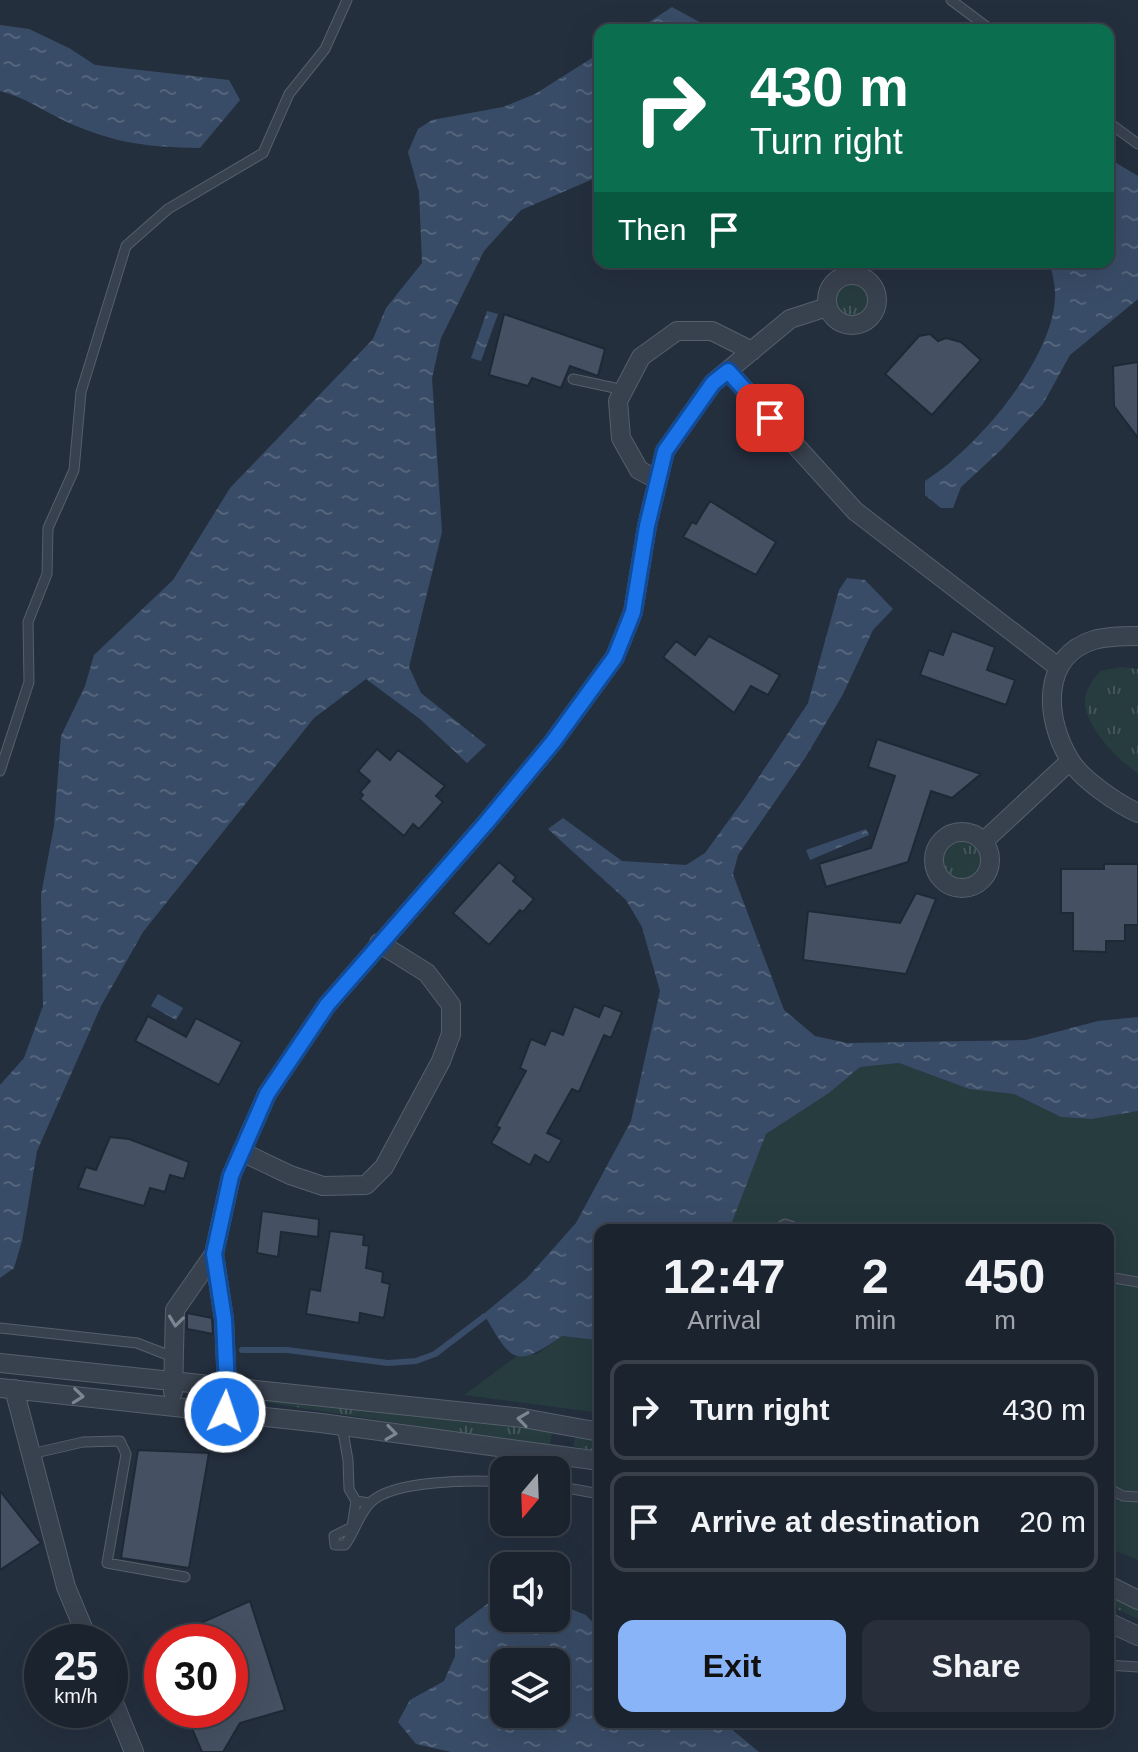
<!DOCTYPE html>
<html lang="en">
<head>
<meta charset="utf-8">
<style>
  body { margin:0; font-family:Arial,sans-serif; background:#282f3a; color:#f1f3f6; height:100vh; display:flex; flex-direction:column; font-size:30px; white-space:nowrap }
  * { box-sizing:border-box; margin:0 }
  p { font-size:26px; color:#a0a4aa }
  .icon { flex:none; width:44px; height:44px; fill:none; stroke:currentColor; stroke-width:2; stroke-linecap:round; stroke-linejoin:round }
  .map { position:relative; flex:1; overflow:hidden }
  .side { position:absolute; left:594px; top:1224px; width:520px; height:504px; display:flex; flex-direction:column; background:#1b232e; border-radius:16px; box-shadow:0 8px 32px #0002,0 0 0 2px #39404a }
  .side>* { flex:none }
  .guide { position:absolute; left:594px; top:24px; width:520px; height:244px; border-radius:16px; box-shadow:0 8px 32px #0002,0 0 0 2px #39404a; background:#0b6e4f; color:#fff; overflow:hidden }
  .needle { width:52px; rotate:199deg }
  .buttons { position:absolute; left:490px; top:1456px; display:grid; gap:16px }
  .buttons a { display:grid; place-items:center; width:80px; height:80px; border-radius:16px; background:#1b232e; box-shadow:0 8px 32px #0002,0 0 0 2px #39404a; font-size:40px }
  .speed { position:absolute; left:24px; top:1624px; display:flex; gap:16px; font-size:40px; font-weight:700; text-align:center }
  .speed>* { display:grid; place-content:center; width:104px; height:104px; border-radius:50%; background:#1b232e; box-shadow:0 8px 32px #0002,0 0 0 2px #39404a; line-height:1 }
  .speed small { font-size:20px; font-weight:400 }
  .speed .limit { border:12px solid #d22; background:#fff; color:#111 }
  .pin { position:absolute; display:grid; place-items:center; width:68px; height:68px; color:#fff; margin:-34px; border-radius:16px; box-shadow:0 4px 12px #0006 }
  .me { position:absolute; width:88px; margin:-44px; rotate:3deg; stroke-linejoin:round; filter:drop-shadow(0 0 6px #0008) }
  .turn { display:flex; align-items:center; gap:28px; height:168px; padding:0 24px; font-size:36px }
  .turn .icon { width:104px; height:104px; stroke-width:2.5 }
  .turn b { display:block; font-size:56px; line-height:68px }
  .then { display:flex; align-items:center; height:76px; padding:0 24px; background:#0003; gap:16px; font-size:30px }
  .eta { display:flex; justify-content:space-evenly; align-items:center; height:136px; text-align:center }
  .eta b { font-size:48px; font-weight:600; line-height:56px }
  .button { display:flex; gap:16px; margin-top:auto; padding:16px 24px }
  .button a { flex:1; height:92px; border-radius:16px; background:#8ab4f8; color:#111; font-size:32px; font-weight:600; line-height:92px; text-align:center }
  .button a+a { background:#282f3a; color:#f1f3f6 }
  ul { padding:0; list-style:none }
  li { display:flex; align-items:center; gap:24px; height:100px; margin:0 16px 12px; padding:0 8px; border:4px solid #39404a; border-radius:16px }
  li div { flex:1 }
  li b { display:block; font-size:30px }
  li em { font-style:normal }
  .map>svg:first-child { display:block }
  .grass { fill:#263c3f }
  .park { fill:url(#park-tufts) }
  .water { fill:url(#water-ripples); fill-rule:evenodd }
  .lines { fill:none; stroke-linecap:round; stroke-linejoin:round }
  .stream { stroke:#394c67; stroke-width:6 }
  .building { fill:#455162; stroke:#1f2835; stroke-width:2 }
  .service-casing { stroke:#565f6c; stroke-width:11 }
  .minor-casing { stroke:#565f6c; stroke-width:20 }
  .service { stroke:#38414e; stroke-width:9 }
  .minor { stroke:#38414e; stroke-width:18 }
  .oneway { stroke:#7c8592 }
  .route-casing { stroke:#114b97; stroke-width:20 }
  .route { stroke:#1a73e8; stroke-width:14 }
</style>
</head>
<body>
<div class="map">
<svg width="1138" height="1752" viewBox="0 0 1138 1752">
  <defs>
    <pattern id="park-tufts" width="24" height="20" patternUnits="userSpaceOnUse" patternTransform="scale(2)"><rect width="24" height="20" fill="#263c3f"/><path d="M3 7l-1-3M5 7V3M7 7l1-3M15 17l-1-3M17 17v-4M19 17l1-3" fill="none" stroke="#435659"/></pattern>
    <pattern id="water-ripples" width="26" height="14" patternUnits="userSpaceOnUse" patternTransform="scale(2)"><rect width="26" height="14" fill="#394c67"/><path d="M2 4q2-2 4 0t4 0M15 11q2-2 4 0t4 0" fill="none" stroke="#53647b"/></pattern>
  </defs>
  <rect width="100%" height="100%" fill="#242f3e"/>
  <path class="grass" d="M899,1063L969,1089L1014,1094L1061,1117L1092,1119L1138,1111V1560L1108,1548V1230H729L766,1134L829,1093L860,1067Z
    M562,1336L595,1340L600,1337V1413L464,1395L517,1356L537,1354Z"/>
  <path class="park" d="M852,284L865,286C870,300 867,308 856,317L846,316L837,307L836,296L842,286Z
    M1121,667L1138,669V773C1119,762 1083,724 1085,700C1086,689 1093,680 1100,671Z
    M944 860a18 18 0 1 1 36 0a18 18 0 1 1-36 0Z
    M240,1395L553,1428L550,1444L488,1437L238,1398Z
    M577,1434L600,1438V1452L573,1446Z
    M1108,1590L1138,1605V1619L1108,1605Z"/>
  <path class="water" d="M672,7L714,30H637Z
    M0,25L29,29L69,48L95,65L229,80L240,100L200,148C148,147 117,144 67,122C45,112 25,97 0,91Z
    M600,53V176L521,210L484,251L441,338L432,378L442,532L409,667L421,693L486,745L467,763L420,719L366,679L314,718L143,932L101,1006L37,1151L22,1241L14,1268L0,1278V1085L24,1058L43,1006L41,895L54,826L61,736L85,686L94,655L173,580L230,488L373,339L386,308L422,263L419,192L408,152L418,129L432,120L503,107L535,94Z
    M1108,158L1138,176V299L1070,355L1043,404L1001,450L961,487L953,508H941L925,495V481C976,449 1051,362 1055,299C1056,287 1052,274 1050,262H1108Z
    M487,311L498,314L481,361L471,358Z
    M847,578L865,580L893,609L873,630L842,696L805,758L738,855L733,874L784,1010L815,1036L847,1043L1026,1040L1098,1021L1138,1017V1111L1092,1119L1061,1117L1014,1094L969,1089L899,1063L860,1067L829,1093L766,1134L729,1230H600V1337L596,1340L562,1336C515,1369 512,1362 485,1316L486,1312L527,1278L576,1223L631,1121L660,991L642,927L626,900L548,829L563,818L622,861L686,865L705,853L745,798L808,703L839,590Z
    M866,829L869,835L810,860L806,850Z
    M158,994L183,1008L176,1020L151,1006Z
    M504,1600V1618H556V1603L586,1615L600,1630V1722H723L759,1752H451L416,1744L398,1722L410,1700L444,1681L455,1656V1628L490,1602ZM504,1662H556V1714H504Z"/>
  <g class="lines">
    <path class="stream" d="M242,1350H287L388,1363L416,1361L435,1354L485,1316"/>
  </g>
  <path class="building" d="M504,314L605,349L598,376L570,366L561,388L532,378L528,386L489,375Z
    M930,334L938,341L946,338L961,342L981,360L932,415L885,374L919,336Z
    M1138,362V438L1114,406L1113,366Z
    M710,501L776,542L756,575L683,537L692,522L696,524Z
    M952,631L995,647L987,670L1015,680L1006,705L920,675L929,650L943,655Z
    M709,636L780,675L768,695L751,686L734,713L663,657L676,641L695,655Z
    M877,739L981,774L952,798L931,791L908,862L826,887L819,864L871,848L895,776L868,767Z
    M377,749L390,760L398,750L445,786L436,796L443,802L419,829L413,824L404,836L360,799L363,795L360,792L370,781L358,771Z
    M499,862L516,877L513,881L534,899L523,912L520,910L489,945L453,913Z
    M1104,864H1138V925H1125V941H1106V952L1073,951V913H1061V869H1104Z
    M916,893L936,899L906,974L803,960L808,911L900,923Z
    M604,1005L622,1012L611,1038L604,1035L579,1092L572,1089L547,1133L562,1140L549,1163L535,1155L530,1165L491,1143L500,1128L496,1126L526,1071L520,1068L531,1039L545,1045L551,1030L563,1035L574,1006L599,1017Z
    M148,1016L186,1037L196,1018L242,1042L219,1085L135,1041Z
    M110,1137L129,1139L189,1162L184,1179L170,1175L165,1192L150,1188L144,1206L78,1188L86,1167L96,1170Z
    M262,1211L319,1219L318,1237L281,1232L278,1257L257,1253Z
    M330,1231L364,1235L363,1245L369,1246L366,1268L383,1272L382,1282L390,1284L384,1318L360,1313L359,1323L306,1314L310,1289L320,1291Z
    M187,1313L212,1318L213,1334L187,1329Z
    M138,1450L209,1453L189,1568L121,1558Z
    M0,1491L41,1543L0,1570Z
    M250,1601L285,1710L240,1723L223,1752H202L184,1710H230V1642H158Z"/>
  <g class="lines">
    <defs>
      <path id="service" d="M951,0L991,30
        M1108,122L1138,144
        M573,379L624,390
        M0,771L29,682L28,622L47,574L48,528L74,470L81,392L126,246L168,209L263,153L289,94L325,49L347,0
        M775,1230L785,1224L802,1230
        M1108,1277L1138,1282
        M0,1328L137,1343L173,1357
        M342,1426L348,1460L349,1489L356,1501
        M31,1454L83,1442L120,1441L126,1454L107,1563L185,1577
        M556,1486L600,1494
        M1108,1488L1123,1496L1138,1497
        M369,1503L356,1501L352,1527L334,1536L335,1545H345C354,1533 360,1512 371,1502C394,1480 472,1480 504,1482
        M1108,1665L1138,1667"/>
      <path id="minor" d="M827 300a25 25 0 1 1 50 0a25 25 0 1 1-50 0Z
        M728,371L855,511L1058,667
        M658,480L639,470L621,438L618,401L641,357L677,331H712L752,351
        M1138,636C1124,636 1108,636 1094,640C1040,656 1045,720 1070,760C1081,779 1118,804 1138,813
        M934 860a28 28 0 1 1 56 0a28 28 0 1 1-56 0Z
        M983,842L1070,761
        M242,1152L290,1175L323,1186L366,1185L384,1167L441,1061L451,1034V1005L427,973L379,943
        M0,1363L523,1418L600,1432
        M0,1388L321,1423L600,1461
        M14,1389L66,1587L89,1642
        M173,1392L175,1310L214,1254
        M225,1412L227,1387L224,1319L214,1254L231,1176L267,1094L327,1005L486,823L553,742L615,657L633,612L647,526L665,451L713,383L790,319L827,307
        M1108,1585L1138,1600
        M1108,1622L1138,1636
        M110,1693L134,1752"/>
    </defs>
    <use href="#service" class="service-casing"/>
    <use href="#minor" class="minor-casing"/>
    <use href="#service" class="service"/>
    <use href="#minor" class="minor"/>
  </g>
  <defs><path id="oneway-chevron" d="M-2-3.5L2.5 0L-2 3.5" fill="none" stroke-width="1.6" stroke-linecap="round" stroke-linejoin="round" transform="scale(2)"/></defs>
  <g class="oneway">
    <use href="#oneway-chevron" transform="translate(176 1321) rotate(97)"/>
    <use href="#oneway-chevron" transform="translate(78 1396) rotate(6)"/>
    <use href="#oneway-chevron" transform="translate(523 1419) rotate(-172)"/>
    <use href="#oneway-chevron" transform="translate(391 1433) rotate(8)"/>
  </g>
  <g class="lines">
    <defs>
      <path id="route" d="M225,1412L227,1387L224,1319L214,1254L231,1176L267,1094L327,1005L486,823L553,742L615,657L633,612L647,526L665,451L713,383L728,371L770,418"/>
    </defs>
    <use href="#route" class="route-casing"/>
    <use href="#route" class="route"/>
  </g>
</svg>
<div class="buttons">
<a><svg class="needle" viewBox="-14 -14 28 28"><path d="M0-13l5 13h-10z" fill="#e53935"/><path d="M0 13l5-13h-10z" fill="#a0a4aa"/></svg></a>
<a><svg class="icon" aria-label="sound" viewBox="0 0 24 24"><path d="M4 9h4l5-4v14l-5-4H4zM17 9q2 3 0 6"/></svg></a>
<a><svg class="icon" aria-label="layers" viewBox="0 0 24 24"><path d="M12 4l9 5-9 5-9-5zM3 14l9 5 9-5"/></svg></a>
</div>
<div class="speed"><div>25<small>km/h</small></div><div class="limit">30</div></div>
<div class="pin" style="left:770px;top:418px;background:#d93025"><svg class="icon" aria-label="arrive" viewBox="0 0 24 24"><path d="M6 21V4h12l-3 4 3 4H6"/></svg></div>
<svg class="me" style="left:225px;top:1412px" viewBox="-20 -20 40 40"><circle r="17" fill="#1a73e8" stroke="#fff" stroke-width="3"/><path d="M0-11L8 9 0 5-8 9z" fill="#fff"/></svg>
<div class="guide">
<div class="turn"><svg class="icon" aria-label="right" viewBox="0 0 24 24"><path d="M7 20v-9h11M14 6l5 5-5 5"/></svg><div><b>430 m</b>Turn right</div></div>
<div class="then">Then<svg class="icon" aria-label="arrive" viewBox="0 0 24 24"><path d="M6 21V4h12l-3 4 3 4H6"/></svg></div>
</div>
<section class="side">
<div class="eta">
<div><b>12:47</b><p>Arrival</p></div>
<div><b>2</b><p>min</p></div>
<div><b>450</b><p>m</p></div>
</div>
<ul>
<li><svg class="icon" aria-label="right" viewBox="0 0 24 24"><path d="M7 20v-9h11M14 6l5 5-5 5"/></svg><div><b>Turn right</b></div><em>430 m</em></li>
<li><svg class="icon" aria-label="arrive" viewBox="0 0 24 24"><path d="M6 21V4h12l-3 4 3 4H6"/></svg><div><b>Arrive at destination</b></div><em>20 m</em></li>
</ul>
<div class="button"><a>Exit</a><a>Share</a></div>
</section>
</div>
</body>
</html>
